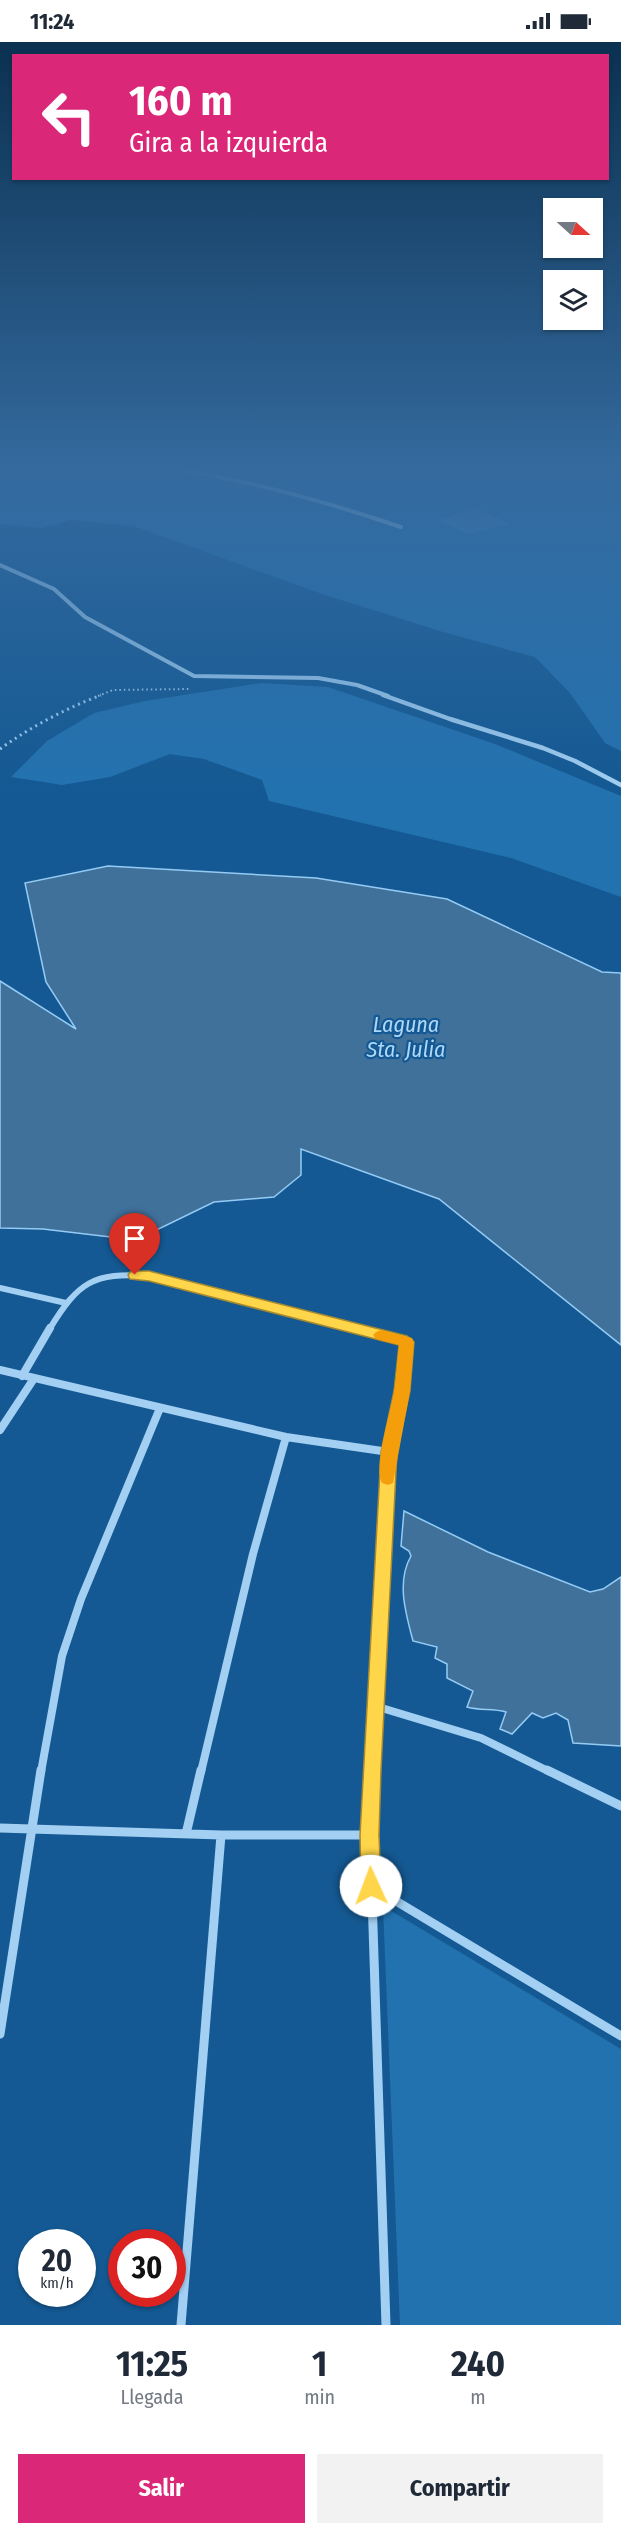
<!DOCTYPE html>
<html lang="es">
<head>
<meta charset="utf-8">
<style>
  body { margin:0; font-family:"Fira Sans Condensed",sans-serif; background:#f2f2f3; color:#1f2937; height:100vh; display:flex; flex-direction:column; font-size:22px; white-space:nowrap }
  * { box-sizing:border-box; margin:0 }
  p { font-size:20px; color:#747a83 }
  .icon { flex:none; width:33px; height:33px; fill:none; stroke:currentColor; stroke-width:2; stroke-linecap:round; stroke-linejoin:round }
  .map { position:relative; height:2283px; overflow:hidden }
  .panel { display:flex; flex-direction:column; background:#fff; flex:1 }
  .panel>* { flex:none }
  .top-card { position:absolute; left:12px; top:12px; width:597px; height:126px; border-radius:0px; box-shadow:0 2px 4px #0004; background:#db2777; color:#fff; overflow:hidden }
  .needle { width:39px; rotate:111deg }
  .tools { position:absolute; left:543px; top:156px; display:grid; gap:12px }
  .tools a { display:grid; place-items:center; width:60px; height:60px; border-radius:0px; background:#fff; box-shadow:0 2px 4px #0004; font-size:30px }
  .speed { position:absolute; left:18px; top:2187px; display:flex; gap:12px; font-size:30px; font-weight:700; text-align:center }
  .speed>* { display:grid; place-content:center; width:78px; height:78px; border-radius:50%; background:#fff; box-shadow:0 2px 4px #0004; line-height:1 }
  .speed small { font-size:15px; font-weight:400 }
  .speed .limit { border:9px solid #d22; background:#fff; color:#111 }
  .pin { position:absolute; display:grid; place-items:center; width:51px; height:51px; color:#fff; margin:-62px -26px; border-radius:50% 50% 50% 0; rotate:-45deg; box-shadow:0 0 6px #0007 }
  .pin .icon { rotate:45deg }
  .me { position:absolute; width:66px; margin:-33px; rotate:358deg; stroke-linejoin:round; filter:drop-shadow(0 0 4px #0008) }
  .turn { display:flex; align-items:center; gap:21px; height:126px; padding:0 18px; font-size:27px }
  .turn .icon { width:78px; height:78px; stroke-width:2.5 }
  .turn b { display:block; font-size:42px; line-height:51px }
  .eta { display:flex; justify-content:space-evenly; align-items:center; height:102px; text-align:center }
  .eta b { font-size:36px; font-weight:700; line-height:42px }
  .cta { display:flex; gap:12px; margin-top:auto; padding:12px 18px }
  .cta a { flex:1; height:69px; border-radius:0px; background:#db2777; color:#fff; font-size:24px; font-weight:700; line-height:69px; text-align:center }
  .cta a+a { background:#f2f2f3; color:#1f2937 }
  .status { display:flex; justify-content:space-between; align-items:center; height:42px; padding:0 30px; background:#fff; direction:ltr }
  .status svg { height:16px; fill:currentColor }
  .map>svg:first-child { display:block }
  .green { fill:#2372b0 }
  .water { fill:#40719b; stroke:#94cbf5; stroke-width:1.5 }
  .building { fill:#3d83bb }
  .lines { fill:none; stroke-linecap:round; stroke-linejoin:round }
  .path-far1 { stroke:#a2cff2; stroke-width:2; stroke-dasharray:1.5 3; stroke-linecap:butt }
  .path { stroke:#a2cff2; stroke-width:3; stroke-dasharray:2 4; stroke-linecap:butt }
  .minor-far4 { stroke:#a2cff2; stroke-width:4 }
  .minor-far3 { stroke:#a2cff2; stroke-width:4.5 }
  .minor-far2 { stroke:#a2cff2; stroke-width:6 }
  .minor-far1 { stroke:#a2cff2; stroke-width:8 }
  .minor { stroke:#a2cff2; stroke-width:9 }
  .route { fill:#ffd54a; stroke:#a68a30; stroke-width:1.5 }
  .slow { fill:#f59e0b }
  .labels { text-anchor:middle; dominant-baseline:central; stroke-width:4.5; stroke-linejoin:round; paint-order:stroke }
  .water-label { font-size:22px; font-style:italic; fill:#aed8f8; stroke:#145993 }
</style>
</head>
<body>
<div class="status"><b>11:24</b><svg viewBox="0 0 49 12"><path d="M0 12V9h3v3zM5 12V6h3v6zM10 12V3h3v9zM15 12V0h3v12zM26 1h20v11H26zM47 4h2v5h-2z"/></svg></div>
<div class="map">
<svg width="621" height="2283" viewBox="0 0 621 2283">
  <rect width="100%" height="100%" fill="#145993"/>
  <path class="green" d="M0,429H621V709L605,701L570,651L535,615L443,590L322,552L134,484L71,478L42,486L0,482Z
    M261,641L328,645L495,702L621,754V855L511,816L269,759L262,738L204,717L170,712L110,735L62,743L11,735L47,699L94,671L145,659Z
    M383,1864L621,2007V2283H400Z"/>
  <path class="water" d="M108,824L316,836L447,857L602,930L621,931V1303L439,1157L301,1107V1133L274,1155L214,1160L136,1198L43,1187L0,1186V939L76,987L46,940L25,841Z
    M404,1469L488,1510L590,1550L603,1547L621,1535V1704L573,1701L568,1678L556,1671L543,1676L532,1671L512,1692L500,1687L506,1670C492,1666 481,1669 467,1665L473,1649L447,1636V1622L435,1616L437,1605L413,1599C406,1572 396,1540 411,1514L409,1509L401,1504Z"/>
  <path class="building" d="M476,466L510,482L467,492L438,478Z"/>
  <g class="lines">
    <path class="path-far1" d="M98,654L113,648L189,647"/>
    <path class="path" d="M0,707C32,684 65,667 101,653"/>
    <path class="minor-far4" d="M186,429C260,441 330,461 401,485
      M0,523L54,547L85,575L194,634L318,636L357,643L388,654"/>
    <path class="minor-far3" d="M383,653L450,677L543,706L575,719L621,743"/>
    <path class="minor-far2" d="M0,1246L66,1261
      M49,1288C78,1240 93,1230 149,1234L359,1288"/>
    <path class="minor-far1" d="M353,1286L407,1300L402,1349L389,1410L373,1730
      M0,1328L286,1395L389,1410
      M22,1334L50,1286
      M0,1388L33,1338
      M375,1664L481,1696L550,1730
      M41,1730L62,1614L81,1557L160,1366
      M201,1730L253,1512L286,1395"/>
    <path class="minor" d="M373,1728L370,1793L386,2283
      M547,1728L621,1764
      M0,1786L221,1793H370
      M186,1792L201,1728
      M371,1844L621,1994
      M0,1992L41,1728
      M181,2283L221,1793"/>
  </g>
  <linearGradient id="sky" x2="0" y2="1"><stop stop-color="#0b3151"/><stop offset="0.57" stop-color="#346a9e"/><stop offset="1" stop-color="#346a9e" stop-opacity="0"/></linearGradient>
  <rect width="621" height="749" fill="url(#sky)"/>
  <path class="route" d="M135,1229H149L407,1294L414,1300L410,1349L397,1410L381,1728L379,1793L381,1844L378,1850L371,1853L364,1850L361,1844L360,1793L381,1410L394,1349L399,1303L149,1239L130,1237L128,1233L130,1230Z"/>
  <path class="slow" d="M381,1288L412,1296L414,1300L410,1349L393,1441L388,1443L382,1441C373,1425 391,1369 394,1350C397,1334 397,1318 399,1303L376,1297L373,1293L376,1290Z"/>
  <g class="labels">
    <g class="water-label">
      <text x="406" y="982">Laguna<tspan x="406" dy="25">Sta. Julia</tspan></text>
    </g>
  </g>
</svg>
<div class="tools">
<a><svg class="needle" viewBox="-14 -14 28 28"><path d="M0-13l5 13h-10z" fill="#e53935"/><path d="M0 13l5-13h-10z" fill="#747a83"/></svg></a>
<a><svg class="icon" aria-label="layers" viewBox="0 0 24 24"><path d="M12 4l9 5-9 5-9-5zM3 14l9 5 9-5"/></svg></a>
</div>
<div class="speed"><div>20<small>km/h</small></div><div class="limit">30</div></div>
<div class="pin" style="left:135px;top:1233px;background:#d93025"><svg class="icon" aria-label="arrive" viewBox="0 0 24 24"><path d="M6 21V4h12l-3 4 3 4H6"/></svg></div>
<svg class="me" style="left:371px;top:1844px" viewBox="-20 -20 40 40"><circle r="19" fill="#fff"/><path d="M0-13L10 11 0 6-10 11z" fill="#ffd54a"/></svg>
<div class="top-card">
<div class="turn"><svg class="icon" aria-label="left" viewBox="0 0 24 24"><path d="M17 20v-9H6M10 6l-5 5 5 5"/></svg><div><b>160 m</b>Gira a la izquierda</div></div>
</div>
</div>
<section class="panel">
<div class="eta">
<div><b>11:25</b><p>Llegada</p></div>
<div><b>1</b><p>min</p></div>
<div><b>240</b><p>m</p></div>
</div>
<div class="cta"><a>Salir</a><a>Compartir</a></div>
</section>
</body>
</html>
